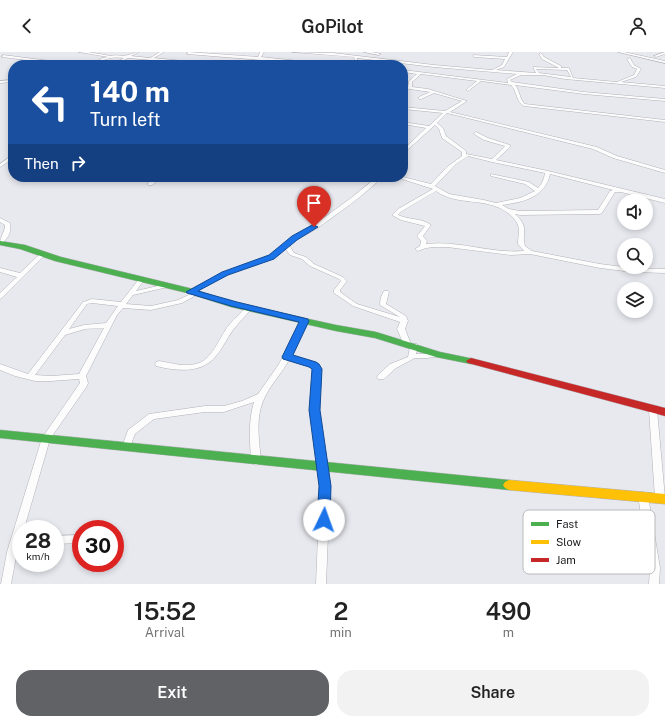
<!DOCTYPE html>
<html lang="en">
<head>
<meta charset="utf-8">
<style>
  body { margin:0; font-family:"Public Sans",sans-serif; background:#f2f2f2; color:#222; height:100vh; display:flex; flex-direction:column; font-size:15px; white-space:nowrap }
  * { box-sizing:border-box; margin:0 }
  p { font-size:13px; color:#767676 }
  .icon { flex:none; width:22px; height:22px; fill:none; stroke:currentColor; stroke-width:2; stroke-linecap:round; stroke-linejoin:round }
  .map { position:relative; height:532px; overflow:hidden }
  .side { display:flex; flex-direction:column; background:#fff; flex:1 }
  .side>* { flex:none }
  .hud { position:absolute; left:8px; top:8px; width:400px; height:122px; border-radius:16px; box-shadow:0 2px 6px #0003; background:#1a4fa0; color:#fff; overflow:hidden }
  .controls { position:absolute; left:617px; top:142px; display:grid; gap:8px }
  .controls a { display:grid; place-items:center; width:36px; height:36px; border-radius:50%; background:#fff; box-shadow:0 2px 6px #0003; font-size:20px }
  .speed { position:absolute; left:12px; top:468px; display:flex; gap:8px; font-size:20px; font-weight:700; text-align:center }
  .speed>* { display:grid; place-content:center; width:52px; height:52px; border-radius:50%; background:#fff; box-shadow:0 2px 6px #0003; line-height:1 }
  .speed small { font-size:10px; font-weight:400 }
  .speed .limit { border:6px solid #d22; background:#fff; color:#111 }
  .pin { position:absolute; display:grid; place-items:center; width:34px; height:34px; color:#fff; margin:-41px -17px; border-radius:50% 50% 50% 0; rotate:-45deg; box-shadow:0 0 4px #0007 }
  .pin .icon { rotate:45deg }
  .me { position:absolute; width:44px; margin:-22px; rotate:3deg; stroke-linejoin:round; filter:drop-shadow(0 0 3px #0008) }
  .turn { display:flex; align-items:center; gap:14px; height:84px; padding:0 16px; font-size:18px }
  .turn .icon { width:52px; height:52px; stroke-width:2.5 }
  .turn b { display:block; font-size:28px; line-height:34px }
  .then { display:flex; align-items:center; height:38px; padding:0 16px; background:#0003; gap:8px; font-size:15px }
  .eta { display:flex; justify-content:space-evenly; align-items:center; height:68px; text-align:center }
  .eta b { font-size:24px; font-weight:600; line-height:28px }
  .primary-button { display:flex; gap:8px; margin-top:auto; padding:8px 16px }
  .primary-button a { flex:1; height:46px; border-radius:16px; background:#616266; color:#fff; font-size:16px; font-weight:600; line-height:46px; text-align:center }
  .primary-button a+a { background:#f2f2f2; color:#222 }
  header { display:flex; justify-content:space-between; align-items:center; height:52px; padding:0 16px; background:#fff; font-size:18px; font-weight:600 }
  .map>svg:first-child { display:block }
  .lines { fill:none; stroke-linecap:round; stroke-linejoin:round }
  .street-casing { stroke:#b1b1b6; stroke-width:1 }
  .fast-casing { stroke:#b1b1b6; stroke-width:1 }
  .slow-casing { stroke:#b1b1b6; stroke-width:1 }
  .jam-casing { stroke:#b1b1b6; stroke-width:1 }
  .street { fill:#fcfcfd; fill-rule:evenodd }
  .fast { fill:#4caf50; fill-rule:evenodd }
  .slow { fill:#ffc107; fill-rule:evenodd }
  .jam { fill:#c62828; fill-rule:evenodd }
  .route { fill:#1a73e8; stroke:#114b97 }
  .key { fill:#fff; stroke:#bababb; stroke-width:1 }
  .key-label { font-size:11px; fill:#191a1d }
</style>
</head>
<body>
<header><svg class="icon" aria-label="back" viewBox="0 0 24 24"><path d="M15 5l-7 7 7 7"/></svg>GoPilot<svg class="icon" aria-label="person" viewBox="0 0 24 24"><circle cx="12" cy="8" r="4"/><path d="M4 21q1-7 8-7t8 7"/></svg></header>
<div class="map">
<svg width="665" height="532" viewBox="0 0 665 532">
  <rect width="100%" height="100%" fill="#e8e9ef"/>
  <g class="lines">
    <defs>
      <path id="street" d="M79,0H88L111,4C116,2 123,5 128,3C133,2 134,0 139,0L131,4L150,6L160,0H164L154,6L222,13H208L128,6L115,13L114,11L124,6C117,5 111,5 104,8C99,10 98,13 92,13L102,6L108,5Z
        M188,0L258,5L260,0H264L261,5L336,13H323L187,2Z
        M292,0L333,1L434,13L492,18L502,13L505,7L474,5L473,3L507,5L509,0H513L504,15L496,18L536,21L533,15L559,16L542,7L539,2L541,1L544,5L561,14V16H569L573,26L617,30L634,23L637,17L632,15L627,7L630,6L634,13L641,17L636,25L621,30L665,34V36L565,27L543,23H521L510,28L512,30L584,40L665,47V49L584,42L515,33C520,38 519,47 525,52L665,68V70L524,54C516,50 517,39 511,33L481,29L468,39L466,38L467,37L477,29L421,22L412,30V35L428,37L467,49L450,60L597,95L617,104L665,118V121L613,106L593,97L447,61L437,71L443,76L446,84L466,99V102L492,107L505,94L484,88L474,82V81L476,80L488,86L510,93V95L496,108L548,119L665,147V151L621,140H615L602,161L600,162L520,163L515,162C530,176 521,179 525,194L532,199L600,212L632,216L665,217V221L632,220L600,216L530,202L511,203L447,195H434L426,196L418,199L416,198L415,197L420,194L421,189L417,184L425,174L401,168L392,163L398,157L433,137L396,125H403L431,132L447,115L462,104V100L442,86L439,77L435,73L403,102V98L426,76L403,72V70L429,74L443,61L403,57V55L445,59L462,49L434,41L421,47H419V45L430,40L403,36V34L408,35L409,29L417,22L403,20V18L508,31L507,27L517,22L434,15L357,6L358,11L355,13H351L355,10L354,5ZM536,17L567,18L571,25L539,21ZM468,104L492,110L545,121C544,127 542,132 538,136L529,130L491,122V124L525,132L535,139L520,146L496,151L484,148L449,142L435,134L456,112ZM550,122L613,138L610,139L598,158L520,159L509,157L502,153C523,150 545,146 550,122ZM436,139C458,155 485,144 508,161C512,164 516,168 518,173C520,179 518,185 518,192L524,199C491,202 459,188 426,192L427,189L423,184L431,173C422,166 409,168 398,163L402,159Z
        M364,0H372L381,2L379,3Z
        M618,0H624L665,9V11Z
        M665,0V2L656,5L654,4Z
        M3,3L50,9L52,10L50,11L2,5Z
        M13,28V30L0,31V29Z
        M11,104H13V107L0,115V112Z
        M157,125H162L152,133H148V131Z
        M377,125H382C365,143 337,162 316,177C307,183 297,186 289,193L294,201L306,205L314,212L343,225L347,229L340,238V240L357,252L400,265L380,253C380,248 381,243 384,239H388L389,240L386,252L406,264L408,269L405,277L411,292H417L418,294L416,302H427L437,300L441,302L440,304L427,306H415L396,316L384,327H378L377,325L378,323L390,312L408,305L410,295H405L397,277L400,270L353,254L334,241V238L341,229L339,227L310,214L302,207L290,203L285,196L273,206L227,223L192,240L190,241L187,239L223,221L269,204L292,185L310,176L351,146Z
        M0,166L10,171C12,179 8,188 0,192C0,185 5,180 5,173L0,170Z
        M43,200L45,201L46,202L2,246L0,247V241L17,225L0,220V216L20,221L41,201Z
        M141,226L144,228L136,239L166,232L169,234L168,235L133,243L126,252L151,254L178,248L195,240L197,239L200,241L182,251L151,258L123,256L117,263L86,324L88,331L87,334L50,387L24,477H21V487L17,500L11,532H1L7,500L42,386L80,331L79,327L51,329H35L15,324L0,318V312L28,322L83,250L92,247L121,250L139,227ZM92,251L118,254L106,271L84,273L69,277L87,252ZM104,276L79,322L51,324L35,323L65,283L85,277Z
        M249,254L251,255L252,256L251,257C246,264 238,271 233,278C227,286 223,296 216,304C202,322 176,319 156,314L155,312L156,310L159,309C171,311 184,315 196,312C213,308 219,285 229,273C235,266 241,261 247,255Z
        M303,267H307L309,269L291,304L315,310L321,317L319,358L330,434L326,532H316L320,434L311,358L313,318L309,314L289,308C282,321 271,332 265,345C255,364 259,388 261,409L259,412L256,413L253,412L251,409C250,389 248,369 254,350L224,360H205L154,367L135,382L129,397L126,398L123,397L122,395L128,378L149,362L205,354H224L242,349L258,342L279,312Z
        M653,355L656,356L657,358L665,446L663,449L660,450L657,449L655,446L649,358L650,356Z
        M643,440L646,441L648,444L660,516L659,532H649L650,516L638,444L640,441Z
        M81,483V491L55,492V484Z"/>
      <path id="fast" d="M0,189L25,193L61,205L193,237L236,251L336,273L376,280L440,300L474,307L476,309L471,312L436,305L375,286L336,279L231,255L187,241L55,209L20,197L0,193Z
        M0,378L509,428L513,430L515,433L513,436L509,438L0,386Z"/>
      <path id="slow" d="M509,428L665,442V452L509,438L505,436L503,433L505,430Z"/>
      <path id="jam" d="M471,306L665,356V364L468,311L466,309Z"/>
    </defs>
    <use href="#street" class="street-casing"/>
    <use href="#fast" class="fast-casing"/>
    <use href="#slow" class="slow-casing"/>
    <use href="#jam" class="jam-casing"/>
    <use href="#street" class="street"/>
    <use href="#fast" class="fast"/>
    <use href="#slow" class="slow"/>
    <use href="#jam" class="jam"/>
  </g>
  <path class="route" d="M312,173H314L318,175L297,188L274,207L228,223L198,239L237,250L308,267L309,269L293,303L316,310L319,312L322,317L320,358L331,434L330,468L328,472L324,473L319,472L317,468L319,434L309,358L312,317L309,315L283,307L282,305L299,270L231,254L187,241L186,240L222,220L269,203L292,184Z"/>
  <rect x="523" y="458" width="132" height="64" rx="6" class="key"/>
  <rect x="531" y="470" width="18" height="4" fill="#4caf50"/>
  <rect x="531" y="488" width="18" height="4" fill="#ffc107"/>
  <rect x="531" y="506" width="18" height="4" fill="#c62828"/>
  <g class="key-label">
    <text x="556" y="476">Fast</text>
    <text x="556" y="494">Slow</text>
    <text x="556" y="512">Jam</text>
  </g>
</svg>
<div class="controls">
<a><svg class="icon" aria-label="sound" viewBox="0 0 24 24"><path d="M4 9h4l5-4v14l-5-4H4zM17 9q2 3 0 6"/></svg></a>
<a><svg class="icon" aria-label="search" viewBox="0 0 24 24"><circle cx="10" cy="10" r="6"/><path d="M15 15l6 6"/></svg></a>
<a><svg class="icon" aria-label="layers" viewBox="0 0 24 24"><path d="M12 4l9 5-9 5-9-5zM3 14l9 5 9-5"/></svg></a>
</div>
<div class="speed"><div>28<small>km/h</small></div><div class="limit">30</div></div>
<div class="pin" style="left:314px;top:175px;background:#d93025"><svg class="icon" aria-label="arrive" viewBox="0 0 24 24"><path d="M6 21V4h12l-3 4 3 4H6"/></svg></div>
<svg class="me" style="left:324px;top:468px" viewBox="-20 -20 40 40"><circle r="19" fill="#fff"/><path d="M0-13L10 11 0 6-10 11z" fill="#1a73e8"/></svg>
<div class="hud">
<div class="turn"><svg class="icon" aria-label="left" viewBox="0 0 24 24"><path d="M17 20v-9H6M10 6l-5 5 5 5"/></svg><div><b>140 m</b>Turn left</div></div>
<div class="then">Then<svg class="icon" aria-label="right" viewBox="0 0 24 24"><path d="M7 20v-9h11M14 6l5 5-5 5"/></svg></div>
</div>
</div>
<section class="side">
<div class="eta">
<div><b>15:52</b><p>Arrival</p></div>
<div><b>2</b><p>min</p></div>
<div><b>490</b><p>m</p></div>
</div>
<div class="primary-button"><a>Exit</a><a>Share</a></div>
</section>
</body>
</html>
